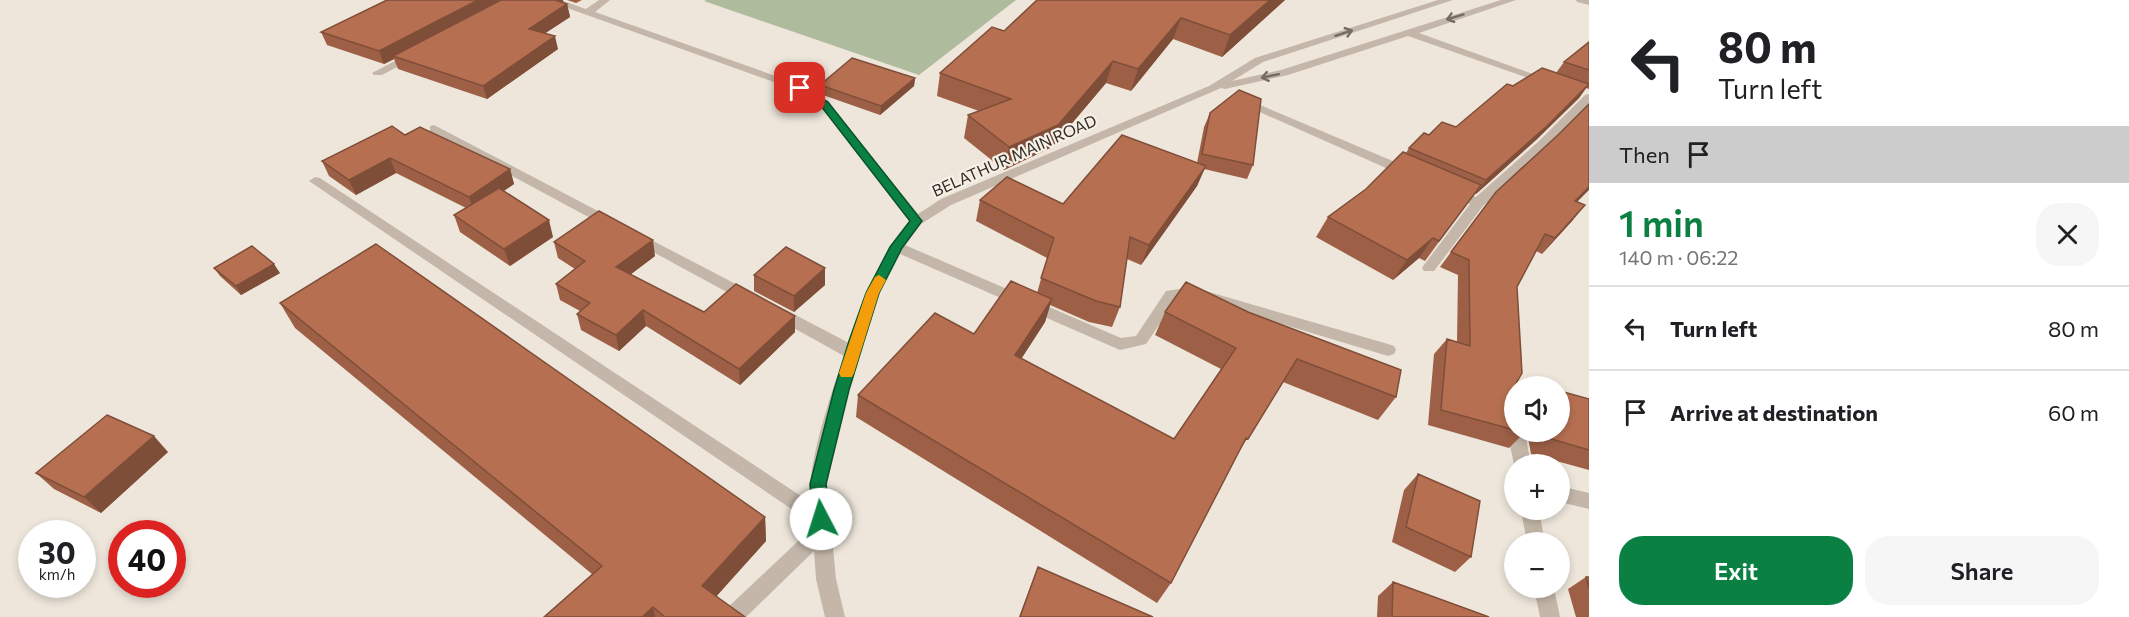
<!DOCTYPE html>
<html lang="en">
<head>
<meta charset="utf-8">
<style>
  body { margin:0; font-family:Commissioner,sans-serif; background:#f6f6f6; color:#202124; height:100vh; display:flex; flex-direction:column; font-size:22px; white-space:nowrap }
  * { box-sizing:border-box; margin:0 }
  p { font-size:20px; color:#757577 }
  .icon { flex:none; width:33px; height:33px; fill:none; stroke:currentColor; stroke-width:2; stroke-linecap:round; stroke-linejoin:round }
  .map { position:relative; flex:1; overflow:hidden }
  .sheet { display:flex; flex-direction:column; background:#fff; width:540px }
  .sheet>* { flex:none }
  .top-card { background:#fff; color:#202124; overflow:hidden }
  .fabs { position:absolute; left:1504px; top:376px; display:grid; gap:12px }
  .fabs a { display:grid; place-items:center; width:66px; height:66px; border-radius:50%; background:#fff; box-shadow:0 3px 9px #0003; font-size:30px }
  .speed { position:absolute; left:18px; top:520px; display:flex; gap:12px; font-size:30px; font-weight:700; text-align:center }
  .speed>* { display:grid; place-content:center; width:78px; height:78px; border-radius:50%; background:#fff; box-shadow:0 3px 9px #0003; line-height:1 }
  .speed small { font-size:15px; font-weight:400 }
  .speed .limit { border:9px solid #d22; background:#fff; color:#111 }
  .pin { position:absolute; display:grid; place-items:center; width:51px; height:51px; color:#fff; margin:-26px; border-radius:12px; box-shadow:0 3px 9px #0006 }
  .me { position:absolute; width:66px; margin:-33px; rotate:355deg; stroke-linejoin:round; filter:drop-shadow(0 0 4px #0008) }
  .turn { display:flex; align-items:center; gap:21px; height:126px; padding:0 30px; font-size:27px }
  .turn .icon { width:78px; height:78px; stroke-width:2.5 }
  .turn b { display:block; font-size:42px; line-height:51px }
  .then { display:flex; align-items:center; height:57px; padding:0 30px; background:#0003; gap:12px; font-size:22px }
  .round { display:grid; place-items:center; flex:none; width:63px; height:63px; border-radius:24px; background:#f6f6f6 }
  .overview { display:flex; align-items:center; justify-content:space-between; height:102px; padding:0 30px }
  h1 { font-size:36px; font-weight:600; line-height:45px; color:#0b8043 }
  .button { display:flex; gap:12px; margin-top:auto; padding:12px 30px }
  .button a { flex:1; height:69px; border-radius:24px; background:#0b8043; color:#fff; font-size:24px; font-weight:600; line-height:69px; text-align:center }
  .button a+a { background:#f6f6f6; color:#202124 }
  ul { padding:0; list-style:none }
  li { display:flex; align-items:center; gap:18px; height:84px; padding:0 30px; border-top:2px solid #e0e0e0 }
  li div { flex:1 }
  li b { display:block; font-size:22px }
  li em { font-style:normal }
  main { display:flex; flex:1; min-height:0 }
  .map>svg:first-child { display:block }
  .green { fill:#afbb9d }
  .lines { fill:none; stroke-linecap:round; stroke-linejoin:round }
  .minor { fill:#c4b7a9; fill-rule:evenodd }
  .wall { fill:#9d6046 }
  .shaded-wall { fill:#7f4e39 }
  .building { fill:#b67051; stroke:#7f4e39; stroke-width:1.5 }
  .oneway { stroke:#746b62 }
  .route { fill:#0b8043; stroke:#07532c; stroke-width:1.5 }
  .slow { fill:#f59e0b }
  .labels { text-anchor:middle; dominant-baseline:central; stroke-width:4.5; stroke-linejoin:round; paint-order:stroke }
  .street-label { font-size:16px; fill:#322c28; stroke:#f6f0e7 }
</style>
</head>
<body>
<main>
<div class="map">
<svg width="1589" height="617" viewBox="0 0 1589 617">
  <rect width="100%" height="100%" fill="#eee6db"/>
  <path class="green" d="M706,0H1016L919,75L704,1Z"/>
  <g class="lines">
    <path class="minor" d="M545,0H560L586,9L599,0H610L595,12L804,86L828,102L918,214L941,199L1209,86L1255,58L1438,0H1453L1263,62L1232,81L1281,70L1501,0H1516L1419,33L1555,82L1553,84H1545L1408,36L1288,75L1225,89L1221,88L951,205L921,224L905,245L1121,338L1136,336L1166,291L1186,288L1199,289L1388,344L1394,346L1396,350L1394,354L1388,356L1199,299L1176,300L1146,344L1120,350L900,254L880,293L849,390L827,484L836,579L845,617H825L816,579L814,551L746,617H722L725,610L812,528V523L309,181L315,177L320,178L810,502C807,463 831,394 844,356L774,317L771,313L774,309H784L849,343C864,299 880,258 909,221L820,106L796,90Z
      M1576,0H1589V5L1577,2Z
      M412,52L417,55L416,57L382,75H374L372,73Z
      M1589,94V104L1546,148L1483,206L1434,271H1424L1422,268L1424,265L1470,204L1448,195L1446,192L1448,189H1458L1476,197L1538,142L1585,95Z
      M1241,97L1414,170L1415,173L1414,176H1404L1237,102L1235,100Z
      M434,125L617,221L619,224L617,227H607L430,132V126Z
      M636,232L755,294L757,298L750,303L745,302L631,240L629,237Z
      M1515,425V432H1525L1531,465H1515V469L1507,432L1510,427Z
      M1560,486L1589,493V509L1560,502Z
      M1521,510H1539L1545,543H1527Z
      M1534,588H1554L1560,617H1540Z"/>
  </g>
  <path class="wall" d="M567,0H582L576,3Z
    M1037,0H1285L1222,57L1173,39L1131,91L1106,83L1052,147L1004,170L964,138L968,115L979,111L937,96L940,73L1004,31Z
    M564,3L567,4L570,17L545,33L558,49L487,99L398,69L394,59L384,64L327,45L321,32Z
    M1589,42V89L1586,88L1579,98L1536,140L1476,194H1474L1425,261L1419,258L1393,280L1316,237L1328,217L1366,189L1406,153L1409,148L1429,135L1456,127L1513,86L1556,73L1564,62Z
    M915,78L914,86L880,115L820,94V85Z
    M1210,113L1253,165L1247,179L1204,169L1197,186L1141,265L1127,259L1120,307L1112,327L1089,322L1050,305L1045,322L1021,359L1174,439L1221,369L1155,335L1165,312L1186,282L1396,397L1378,420L1283,382L1233,461L1171,583L1157,603L856,417L858,395L974,334L1037,293L1047,258L976,221L980,200L1063,204L1197,163L1204,127Z
    M1559,134L1577,202L1572,221L1542,254L1536,251L1517,287L1514,387L1515,391V432L1524,433L1509,448L1428,425L1434,354L1447,339L1457,342L1458,275L1440,267L1451,252Z
    M405,135L510,169L514,184L503,191L553,237L510,266L460,232L454,215L466,208L396,173L356,195L329,176L322,161Z
    M554,242L655,256L630,275L704,312L795,316V332L740,385L646,326L619,351L581,330L577,314L580,311L560,300L556,284L575,269L558,258Z
    M214,268L280,273L241,295L220,276Z
    M825,268V285L794,312L754,291V275Z
    M280,303L765,517L766,541L716,596L745,617H544L592,574L295,328Z
    M1589,399V470L1531,454L1527,432H1560Z
    M168,452L101,513L54,489L36,473Z
    M1418,474L1471,557L1455,572L1392,542L1404,490Z
    M1038,567L1153,617H1019Z
    M1586,577H1589V617H1576L1568,589Z
    M1393,582L1489,617H1377L1378,596Z"/>
  <path class="shaded-wall" d="M478,0H506L393,56L394,59L384,64L379,51Z
    M556,0H563L564,6L567,4L570,17L532,42L529,29Z
    M1270,0H1285L1222,57L1230,35Z
    M1181,18L1173,39L1131,91L1138,69Z
    M555,36L558,49L487,99L483,86Z
    M1113,61L1106,83L1052,147L1004,170L1009,147Z
    M915,78L914,86L880,115L881,106Z
    M1589,84L1579,98L1536,140L1476,194L1486,180Z
    M390,158L396,173L356,195L349,180Z
    M1206,166L1197,186L1141,265L1149,245Z
    M510,169L514,184L474,212L469,197Z
    M1589,187V190L1562,217L1575,201Z
    M1585,205L1572,221L1542,254L1555,238Z
    M549,220L553,237L510,266L504,249Z
    M1433,238L1419,258L1393,280L1407,260Z
    M653,240L655,256L619,283L616,267Z
    M274,264L280,273L241,295L236,286Z
    M825,268V285L794,312V296Z
    M1052,299L1045,322L1009,378L1015,355Z
    M643,310L646,326L619,351L616,335Z
    M795,316V332L740,385L739,369Z
    M154,436L168,452L101,513L84,497Z
    M765,517L766,541L706,608L702,586Z
    M653,607L655,617H642Z"/>
  <path class="building" d="M387,0H478L379,51L321,32Z
    M501,0H556H555L567,4L529,29L555,36L483,86L393,56Z
    M1037,0H1270L1230,35L1181,18L1138,69L1113,61L1058,125L1009,147L968,115L1011,99L940,73L992,27L1004,31Z
    M1589,42V70L1564,62Z
    M852,58L915,78L881,106L820,85Z
    M1542,68L1589,84L1547,126L1486,180L1409,148L1424,133L1429,135L1442,122L1456,127L1507,84L1513,86Z
    M1239,90L1261,99L1253,165L1202,154L1210,113Z
    M1589,104V187L1575,201L1585,205L1555,238L1545,234L1517,287L1522,373L1514,387L1515,391V430L1441,410L1447,339L1470,346L1469,260L1451,252L1496,192L1559,134Z
    M392,126L405,135L420,127L510,169L469,197L390,158L349,180L322,161Z
    M1122,135L1206,166L1149,245L1130,237L1120,307L1096,301L1041,278L1054,238L980,200L1007,177L1063,204Z
    M1403,152L1481,185L1439,241L1433,238L1407,260L1328,217L1366,189Z
    M499,188L549,220L504,249L454,215Z
    M599,211L653,240L616,267L704,312L736,284L795,316L739,369L643,310L616,335L577,314L590,303L556,284L585,261L554,242Z
    M376,244L765,517L702,586L745,617H665L653,607L642,617H544L602,566L280,303Z
    M252,246L274,264L236,286L214,268Z
    M786,247L825,268L794,296L754,275Z
    M1011,281L1052,299L1015,355L1174,439L1236,348L1165,312L1186,282L1248,312L1401,370L1396,397L1297,359L1248,439L1246,438L1171,583L858,395L935,313L974,334Z
    M1533,383L1546,387H1533Z
    M1560,391L1589,399V450L1548,438L1547,432H1560Z
    M107,415L154,436L84,497L36,473Z
    M1418,474L1480,501L1471,557L1406,527Z
    M1038,567L1153,617H1020Z
    M1586,577H1589V588Z
    M1393,582L1489,617H1392Z"/>
  <defs><path id="oneway-shaft" d="M-6 0H5M1.5-3L5.5 0L1.5 3" fill="none" stroke-width="1.6" stroke-linecap="round" stroke-linejoin="round" transform="scale(1.5)"/></defs>
  <g class="oneway">
    <use href="#oneway-shaft" transform="translate(1455 17) rotate(163)"/>
    <use href="#oneway-shaft" transform="translate(1344 33) rotate(-18)"/>
    <use href="#oneway-shaft" transform="translate(1270 76) rotate(168)"/>
  </g>
  <path class="route" d="M800,85L828,102L922,221L902,248L879,293L864,341L849,390L826,484L830,519L827,524L821,526L815,524L813,519L810,484L834,390L849,341L866,293L890,247L910,221L821,106L796,90V86Z"/>
  <path class="slow" d="M879,275L886,280L879,293L854,373L852,377H841L839,373L866,293L875,277Z"/>
  <g class="labels">
    <g class="street-label">
      <text transform="translate(1014 155) rotate(-24)">BELATHUR MAIN ROAD</text>
    </g>
  </g>
</svg>
<div class="fabs">
<a><svg class="icon" aria-label="sound" viewBox="0 0 24 24"><path d="M4 9h4l5-4v14l-5-4H4zM17 9q2 3 0 6"/></svg></a>
<a>+</a>
<a>−</a>
</div>
<div class="speed"><div>30<small>km/h</small></div><div class="limit">40</div></div>
<div class="pin" style="left:800px;top:88px;background:#d93025"><svg class="icon" aria-label="arrive" viewBox="0 0 24 24"><path d="M6 21V4h12l-3 4 3 4H6"/></svg></div>
<svg class="me" style="left:821px;top:519px" viewBox="-20 -20 40 40"><circle r="19" fill="#fff"/><path d="M0-13L10 11 0 6-10 11z" fill="#0b8043"/></svg>
</div>
<section class="sheet">
<div class="top-card">
<div class="turn"><svg class="icon" aria-label="left" viewBox="0 0 24 24"><path d="M17 20v-9H6M10 6l-5 5 5 5"/></svg><div><b>80 m</b>Turn left</div></div>
<div class="then">Then<svg class="icon" aria-label="arrive" viewBox="0 0 24 24"><path d="M6 21V4h12l-3 4 3 4H6"/></svg></div>
</div>
<div class="overview"><div><h1>1 min</h1><p>140 m · 06:22</p></div><a class="round"><svg class="icon" aria-label="close" viewBox="0 0 24 24"><path d="M6 6l12 12M18 6L6 18"/></svg></a></div>
<ul>
<li><svg class="icon" aria-label="left" viewBox="0 0 24 24"><path d="M17 20v-9H6M10 6l-5 5 5 5"/></svg><div><b>Turn left</b></div><em>80 m</em></li>
<li><svg class="icon" aria-label="arrive" viewBox="0 0 24 24"><path d="M6 21V4h12l-3 4 3 4H6"/></svg><div><b>Arrive at destination</b></div><em>60 m</em></li>
</ul>
<div class="button"><a>Exit</a><a>Share</a></div>
</section>
</main>
</body>
</html>
